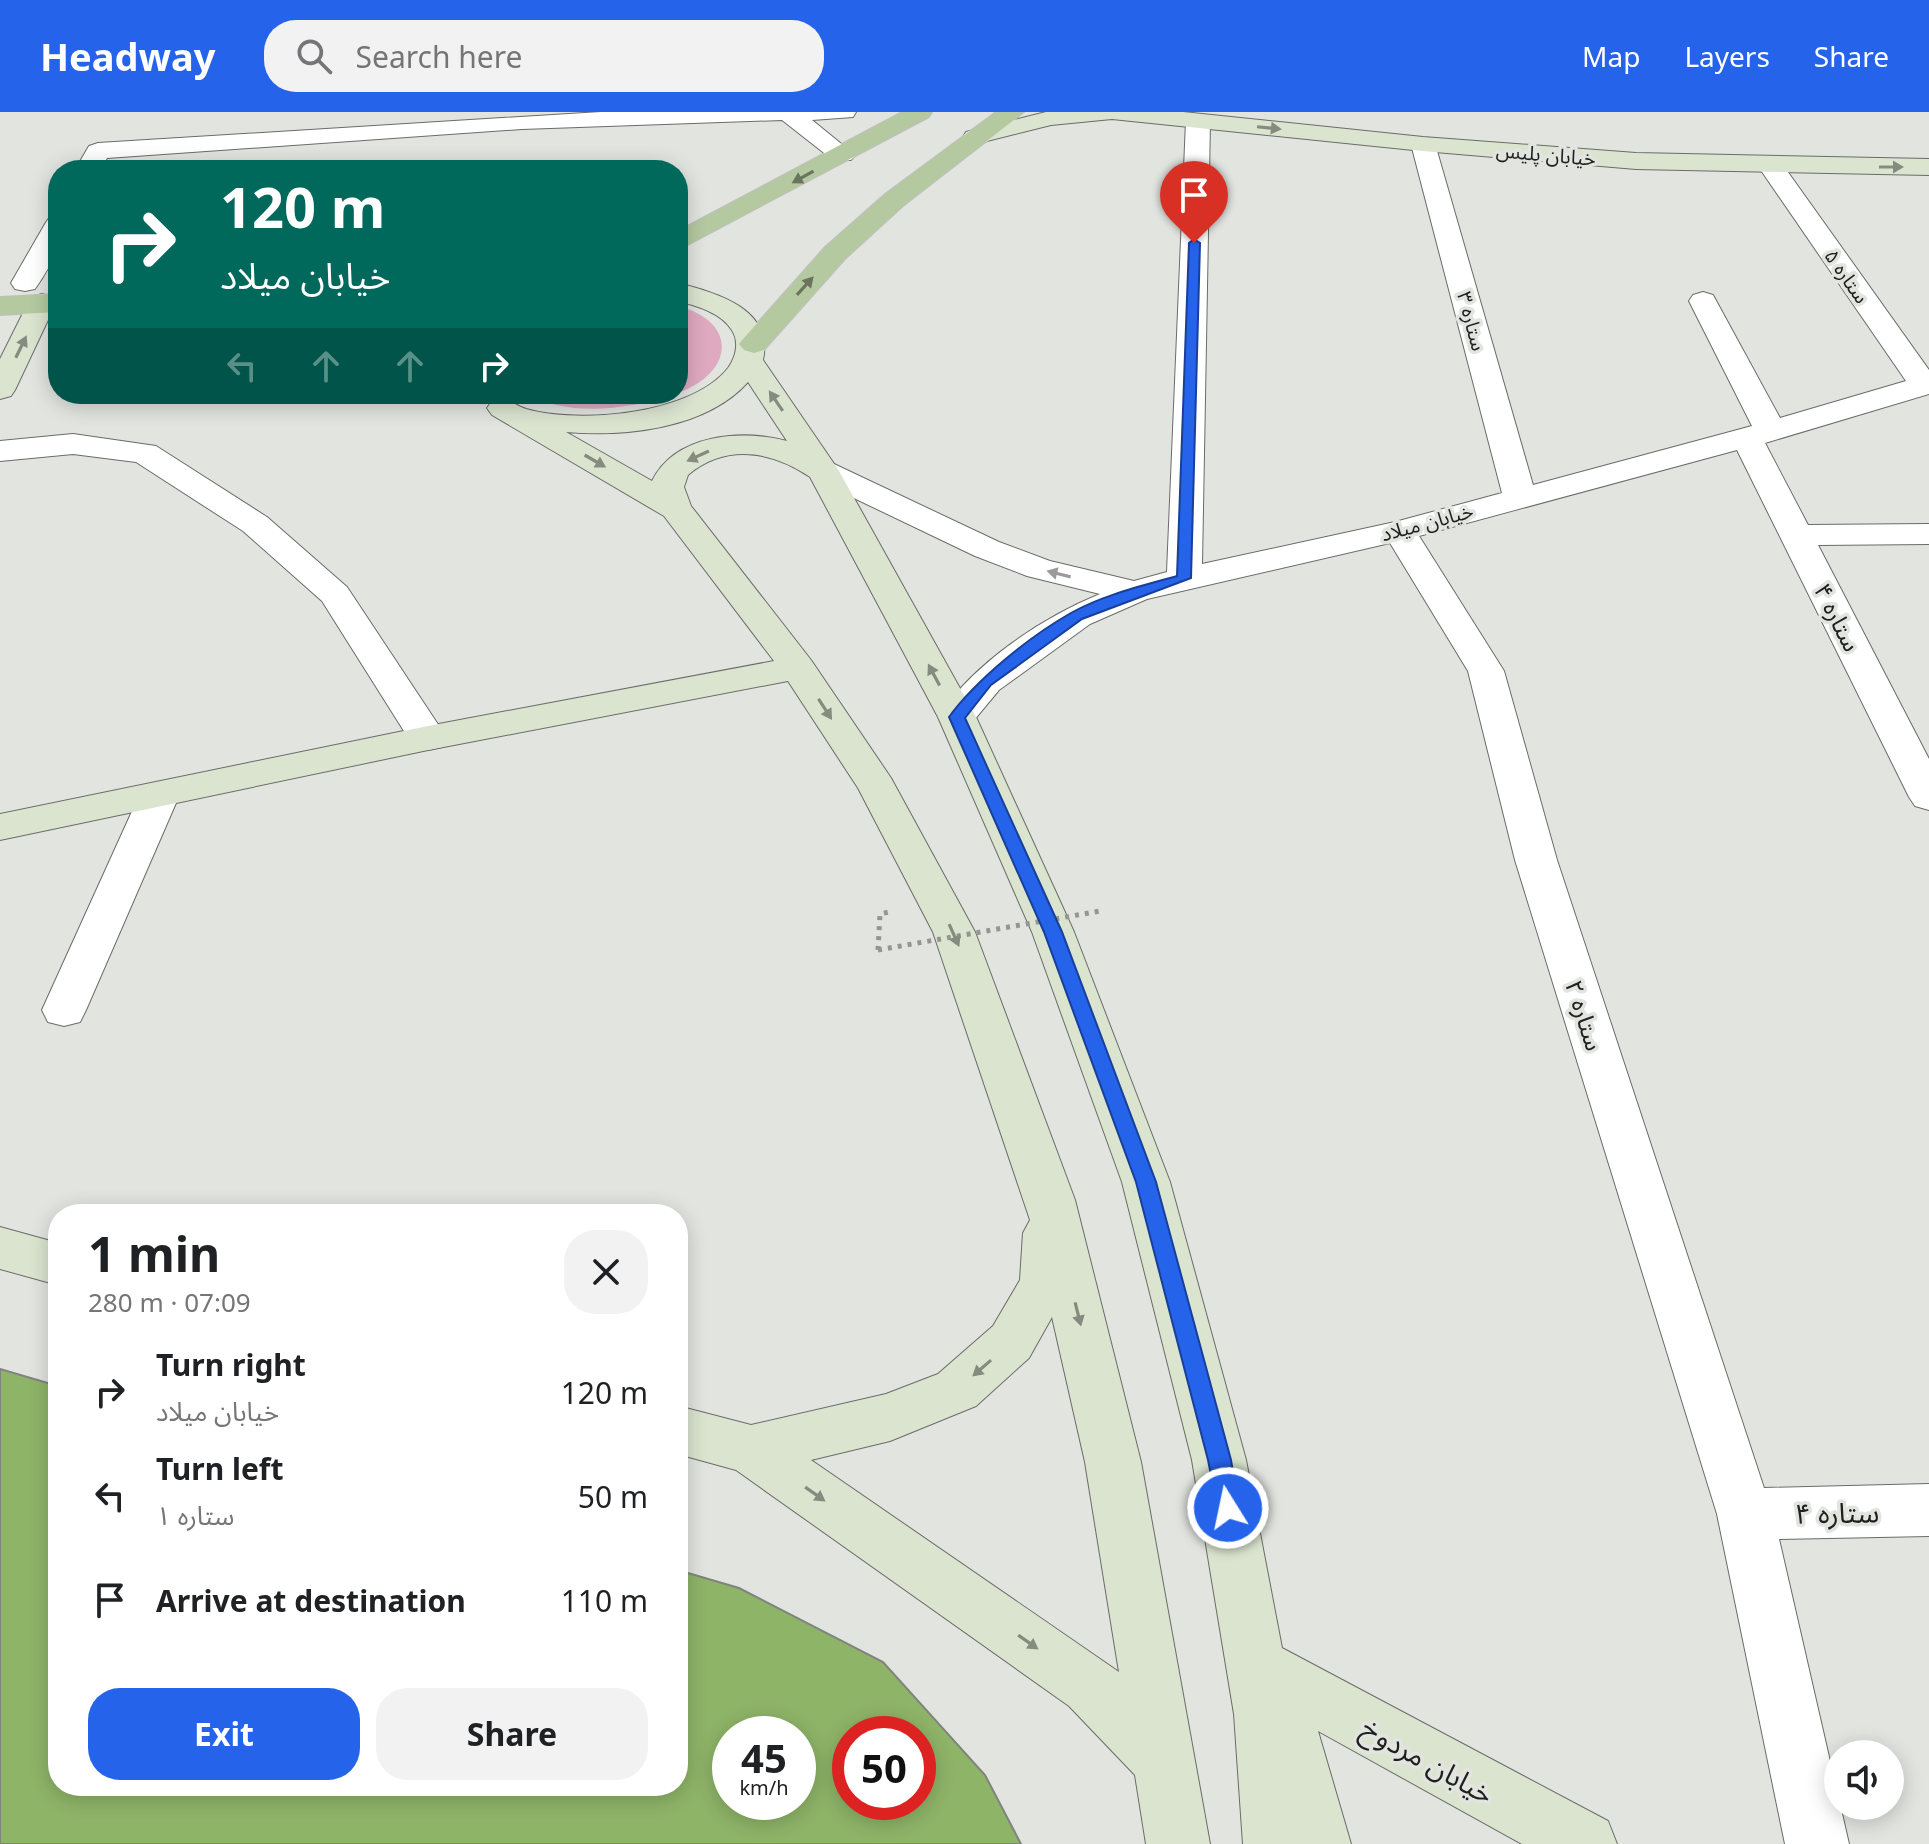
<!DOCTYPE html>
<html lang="en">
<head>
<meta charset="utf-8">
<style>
  body { margin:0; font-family:"Noto Sans","Noto Sans Arabic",sans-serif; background:#f2f2f2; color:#202124; height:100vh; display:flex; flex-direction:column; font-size:30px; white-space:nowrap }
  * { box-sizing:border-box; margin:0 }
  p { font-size:26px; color:#757577 }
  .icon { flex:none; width:44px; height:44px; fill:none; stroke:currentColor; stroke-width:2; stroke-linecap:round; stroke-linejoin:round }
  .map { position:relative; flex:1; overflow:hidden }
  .panel { position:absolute; left:48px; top:1092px; width:640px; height:592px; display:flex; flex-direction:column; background:#fff; border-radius:32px; box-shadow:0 4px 20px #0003 }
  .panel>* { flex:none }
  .guide { position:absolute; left:48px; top:48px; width:640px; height:244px; border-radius:32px; box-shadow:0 4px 20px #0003; background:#00695c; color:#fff; overflow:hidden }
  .fabs { position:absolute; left:1824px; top:1628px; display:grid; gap:16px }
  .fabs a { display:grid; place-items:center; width:80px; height:80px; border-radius:50%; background:#fff; box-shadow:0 4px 20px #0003; font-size:40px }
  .speed { position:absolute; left:712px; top:1604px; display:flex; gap:16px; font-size:40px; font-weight:700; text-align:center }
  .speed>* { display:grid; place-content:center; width:104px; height:104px; border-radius:50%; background:#fff; box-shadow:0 4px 20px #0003; line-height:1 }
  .speed small { font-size:20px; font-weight:400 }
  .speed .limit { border:12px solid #d22; background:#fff; color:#111 }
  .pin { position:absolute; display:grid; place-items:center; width:68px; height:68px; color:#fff; margin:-82px -34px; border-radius:50% 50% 50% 0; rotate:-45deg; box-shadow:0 0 8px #0007 }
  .pin .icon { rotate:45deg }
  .me { position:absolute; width:88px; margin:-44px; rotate:350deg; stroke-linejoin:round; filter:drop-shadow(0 0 6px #0008) }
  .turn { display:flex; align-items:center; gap:28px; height:168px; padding:0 40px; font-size:36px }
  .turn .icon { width:104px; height:104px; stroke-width:2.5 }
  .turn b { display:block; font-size:56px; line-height:68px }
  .lanes { display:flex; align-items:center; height:76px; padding:0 40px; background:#0003; justify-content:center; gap:40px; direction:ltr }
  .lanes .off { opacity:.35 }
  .round { display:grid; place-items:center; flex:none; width:84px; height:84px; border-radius:32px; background:#f2f2f2 }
  .overview { display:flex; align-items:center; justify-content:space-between; height:136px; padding:0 40px }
  h1 { font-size:48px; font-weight:700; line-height:60px }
  .primary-button { display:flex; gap:16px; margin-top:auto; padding:16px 40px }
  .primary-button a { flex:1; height:92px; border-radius:32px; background:#2563eb; color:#fff; font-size:32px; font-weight:700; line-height:92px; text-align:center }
  .primary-button a+a { background:#f2f2f2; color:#202124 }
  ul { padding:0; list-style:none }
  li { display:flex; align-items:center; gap:24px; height:104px; padding:0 40px }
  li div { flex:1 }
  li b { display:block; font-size:30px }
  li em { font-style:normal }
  header { display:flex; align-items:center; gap:48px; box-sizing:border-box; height:112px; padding:0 40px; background:#2563eb; color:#fff }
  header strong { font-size:38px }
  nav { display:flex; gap:44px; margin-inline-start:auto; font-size:28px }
  .search { width:560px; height:72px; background:#f2f2f2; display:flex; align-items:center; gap:20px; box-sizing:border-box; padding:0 28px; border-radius:32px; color:#757577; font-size:30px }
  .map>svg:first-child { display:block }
  .green { fill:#dfa9bf }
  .building { fill:#8eb468; stroke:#81837f; stroke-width:2; fill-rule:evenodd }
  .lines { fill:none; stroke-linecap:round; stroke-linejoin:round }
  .street-casing { stroke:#6a6c69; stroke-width:2 }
  .secondary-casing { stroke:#6a6c69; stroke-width:2 }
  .primary-casing { stroke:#c0c0c0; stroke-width:2 }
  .path { stroke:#959693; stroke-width:5; stroke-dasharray:4 6; stroke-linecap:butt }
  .street { fill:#fff; fill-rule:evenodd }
  .secondary { fill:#dae4cf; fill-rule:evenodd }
  .primary { fill:#b4c9a0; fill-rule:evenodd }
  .path-bridge { stroke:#959693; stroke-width:5; stroke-dasharray:4 6; stroke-linecap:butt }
  .oneway { fill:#868b7f }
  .oneway2 { fill:#6a745f }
  .oneway3 { fill:#9a9a9a }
  .route { fill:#2563eb; stroke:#184099; stroke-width:2 }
  .labels { text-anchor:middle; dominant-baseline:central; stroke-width:7; stroke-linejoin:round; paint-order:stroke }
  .far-street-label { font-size:20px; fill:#1f1f1e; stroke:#e2e4e0 }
  .street-label { font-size:24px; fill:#1f1f1e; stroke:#e2e4e0 }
  .near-street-label { font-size:28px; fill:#1f1f1e; stroke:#e2e4e0 }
</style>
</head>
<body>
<header>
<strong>Headway</strong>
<div class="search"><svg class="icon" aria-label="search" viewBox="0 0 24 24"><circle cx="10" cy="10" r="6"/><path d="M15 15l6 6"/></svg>Search here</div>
<nav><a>Map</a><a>Layers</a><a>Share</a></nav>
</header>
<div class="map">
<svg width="1929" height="1732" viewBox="0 0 1929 1732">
  <rect width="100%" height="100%" fill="#e2e4e0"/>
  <path class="green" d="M678,194C739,210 734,261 678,281Z
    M525,282H674C628,298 570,305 525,282Z"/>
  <path class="building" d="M0,1257L58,1274V1674H678V1458L739,1476L883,1550L985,1663L1021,1732H0ZM730,1622H798V1690H730ZM850,1622H918V1690H850Z"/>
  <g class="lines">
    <defs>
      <path id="street" d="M601,0H856L853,5L812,8L855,43L851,48H833L782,8L522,17L107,46L101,58H75L89,34L98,31Z
        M1198,2L1207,4L1210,9L1202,452L1395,410L1502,381L1411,32L1414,27H1432L1435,32L1533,373L1752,314L1689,189L1693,183L1703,180L1713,183L1780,306L1906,269L1758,54L1762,49H1780L1929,258V282L1765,331L1808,413L1929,412V432L1818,433L1929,647V698L1915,694L1909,685L1737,338L1419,424L1504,559L1557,748L1764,1376L1929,1372V1424L1779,1427L1849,1732H1785L1717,1402L1515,748L1468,559L1390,431L1147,487L1090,512L999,578L970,613L957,617L944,613L938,605C973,552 1041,506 1100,482L1027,464L975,444L812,366L807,359L812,352L823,349L834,352L999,430L1050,449L1134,469L1167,460L1186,9L1189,4Z
        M58,104C58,138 55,148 35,177L25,179L15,177L11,171L45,112L49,106Z
        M73,322L156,334L267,405L347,475L447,626L442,635L428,638L414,635L322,489L243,419L136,350L73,342L0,349V329Z
        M159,671L173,675L179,684L86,898L80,910L64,914L48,910L42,898L139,684L145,675Z"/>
      <path id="secondary" d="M1046,0H1183L1423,25L1636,41L1929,47V63L1636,57L1423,39L1112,7L1051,13L975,32L966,30L963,25L966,20Z
        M678,171C717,181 774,197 763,248L839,359L976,605L1074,820L1170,1070L1246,1348L1282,1536L1608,1709L1617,1732H1522L1318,1619L1351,1732H1243L1234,1602L1192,1348L1122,1070L1032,820L938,605L810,365C772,339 726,331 688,363L684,375L691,394L811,548L891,666L975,820L1075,1088L1141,1350L1210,1732H1146L1135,1663L1069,1594L736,1358L678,1342V1294L751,1313L886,1282L938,1262L993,1214L1020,1168L1023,1121L1030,1108L933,820L858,676L788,569L428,638L0,728V702L428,614L774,549L664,404L492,303L487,296L492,289C508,285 512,292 526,297C579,312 691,303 728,256C736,245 740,229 731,217C720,200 696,194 678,189ZM748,270L787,329C741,317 675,322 652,369L566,320C625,325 706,317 748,270ZM1052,1205L1085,1350L1119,1560L811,1348L890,1329L976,1294L1029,1246Z
        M42,182L52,185L56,191L15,278L11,284L0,287V247L28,191L32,185Z
        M0,1115L58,1131V1173L0,1157Z"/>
      <path id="primary" d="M902,0H932L929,5L678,138V119Z
        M996,0H1024L903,94L845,147L764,238L754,241L744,238L739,232L744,226L825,135L885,82Z
        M58,182V200L0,203V185Z
        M466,282H498V283L494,290C482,292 473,293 466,282Z"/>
    </defs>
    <use href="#street" class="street-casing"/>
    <use href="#secondary" class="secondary-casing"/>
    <use href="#primary" class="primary-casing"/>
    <path class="path" d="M878,838L880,802L889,800"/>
    <use href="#street" class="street"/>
    <use href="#secondary" class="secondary"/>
    <use href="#primary" class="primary"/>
    <path class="path-bridge" d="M878,838L1100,799"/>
  </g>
  <defs><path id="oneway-solid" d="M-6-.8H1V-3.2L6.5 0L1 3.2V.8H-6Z" transform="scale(2)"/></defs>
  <g class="oneway">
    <use href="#oneway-solid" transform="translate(1269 16) rotate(6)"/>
    <use href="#oneway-solid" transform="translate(1891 55)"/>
    <use href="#oneway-solid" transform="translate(21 235) rotate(-64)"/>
    <use href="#oneway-solid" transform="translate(776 289) rotate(-124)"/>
    <use href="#oneway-solid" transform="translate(698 344) rotate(155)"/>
    <use href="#oneway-solid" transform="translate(595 349) rotate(30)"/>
    <use href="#oneway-solid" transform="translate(934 563) rotate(-118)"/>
    <use href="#oneway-solid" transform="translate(825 597) rotate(57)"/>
    <use href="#oneway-solid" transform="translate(954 823) rotate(66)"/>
    <use href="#oneway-solid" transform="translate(1078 1202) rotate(76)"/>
    <use href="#oneway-solid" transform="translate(982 1256) rotate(139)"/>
    <use href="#oneway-solid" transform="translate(815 1382) rotate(35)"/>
    <use href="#oneway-solid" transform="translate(1028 1530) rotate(35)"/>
  </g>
  <g class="oneway2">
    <use href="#oneway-solid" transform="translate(803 65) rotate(151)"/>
    <use href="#oneway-solid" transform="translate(805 174) rotate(-48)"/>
  </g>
  <use class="oneway3" href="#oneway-solid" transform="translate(1059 462) rotate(-166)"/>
  <path class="route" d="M1194,127L1200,131L1191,466L1082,507L991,573L965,606L1062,820L1156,1070L1231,1348L1239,1396L1236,1403L1228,1406L1219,1403L1208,1348L1136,1070L1044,820L949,605C976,568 1030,524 1071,501C1103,483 1142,474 1177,464L1189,131Z"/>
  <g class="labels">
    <g class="far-street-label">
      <text transform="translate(1546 42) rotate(5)">خیابان پلیس</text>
      <text transform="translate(1847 164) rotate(55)">ستاره ۵</text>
      <text transform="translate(1472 209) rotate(75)">ستاره ۳</text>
      <text transform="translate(1427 410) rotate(-15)">خیابان میلاد</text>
    </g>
    <g class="street-label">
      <text transform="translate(1838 505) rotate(63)">ستاره ۴</text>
      <text transform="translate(1585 903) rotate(72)">ستاره ۲</text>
    </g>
    <g class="near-street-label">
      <text transform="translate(1837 1400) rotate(-1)">ستاره ۴</text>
      <text transform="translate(1428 1648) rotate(29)">خیابان مردوخ</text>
    </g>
  </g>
</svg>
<div class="fabs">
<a><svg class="icon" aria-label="sound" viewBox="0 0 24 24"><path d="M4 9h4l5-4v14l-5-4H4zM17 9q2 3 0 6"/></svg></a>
</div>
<div class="speed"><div>45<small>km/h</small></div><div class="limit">50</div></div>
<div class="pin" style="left:1194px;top:131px;background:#d93025"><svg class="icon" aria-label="arrive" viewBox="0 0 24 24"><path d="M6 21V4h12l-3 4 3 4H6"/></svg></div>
<svg class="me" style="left:1228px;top:1396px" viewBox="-20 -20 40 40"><circle r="17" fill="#2563eb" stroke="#fff" stroke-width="3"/><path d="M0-11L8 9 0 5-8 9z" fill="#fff"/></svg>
<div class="guide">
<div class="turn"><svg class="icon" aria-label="right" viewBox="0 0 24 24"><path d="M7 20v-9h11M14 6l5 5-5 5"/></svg><div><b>120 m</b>خیابان میلاد</div></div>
<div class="lanes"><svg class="icon off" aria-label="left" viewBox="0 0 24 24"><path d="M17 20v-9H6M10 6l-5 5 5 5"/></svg><svg class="icon off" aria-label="ahead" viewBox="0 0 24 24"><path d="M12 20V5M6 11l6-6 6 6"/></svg><svg class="icon off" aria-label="ahead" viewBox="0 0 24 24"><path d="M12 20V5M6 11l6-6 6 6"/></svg><svg class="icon" aria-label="right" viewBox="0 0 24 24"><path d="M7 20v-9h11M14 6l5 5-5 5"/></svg></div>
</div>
<section class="panel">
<div class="overview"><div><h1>1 min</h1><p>280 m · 07:09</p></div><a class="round"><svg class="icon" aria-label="close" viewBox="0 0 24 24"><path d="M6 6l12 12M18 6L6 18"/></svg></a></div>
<ul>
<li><svg class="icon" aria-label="right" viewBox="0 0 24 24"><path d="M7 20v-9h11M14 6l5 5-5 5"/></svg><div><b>Turn right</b><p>خیابان میلاد</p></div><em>120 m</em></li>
<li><svg class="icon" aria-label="left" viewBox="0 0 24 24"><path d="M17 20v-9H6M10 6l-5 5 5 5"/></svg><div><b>Turn left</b><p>ستاره ۱</p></div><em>50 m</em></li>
<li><svg class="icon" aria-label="arrive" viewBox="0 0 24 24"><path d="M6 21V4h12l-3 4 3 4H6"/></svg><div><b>Arrive at destination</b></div><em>110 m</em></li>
</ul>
<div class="primary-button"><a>Exit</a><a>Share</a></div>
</section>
</div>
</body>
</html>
